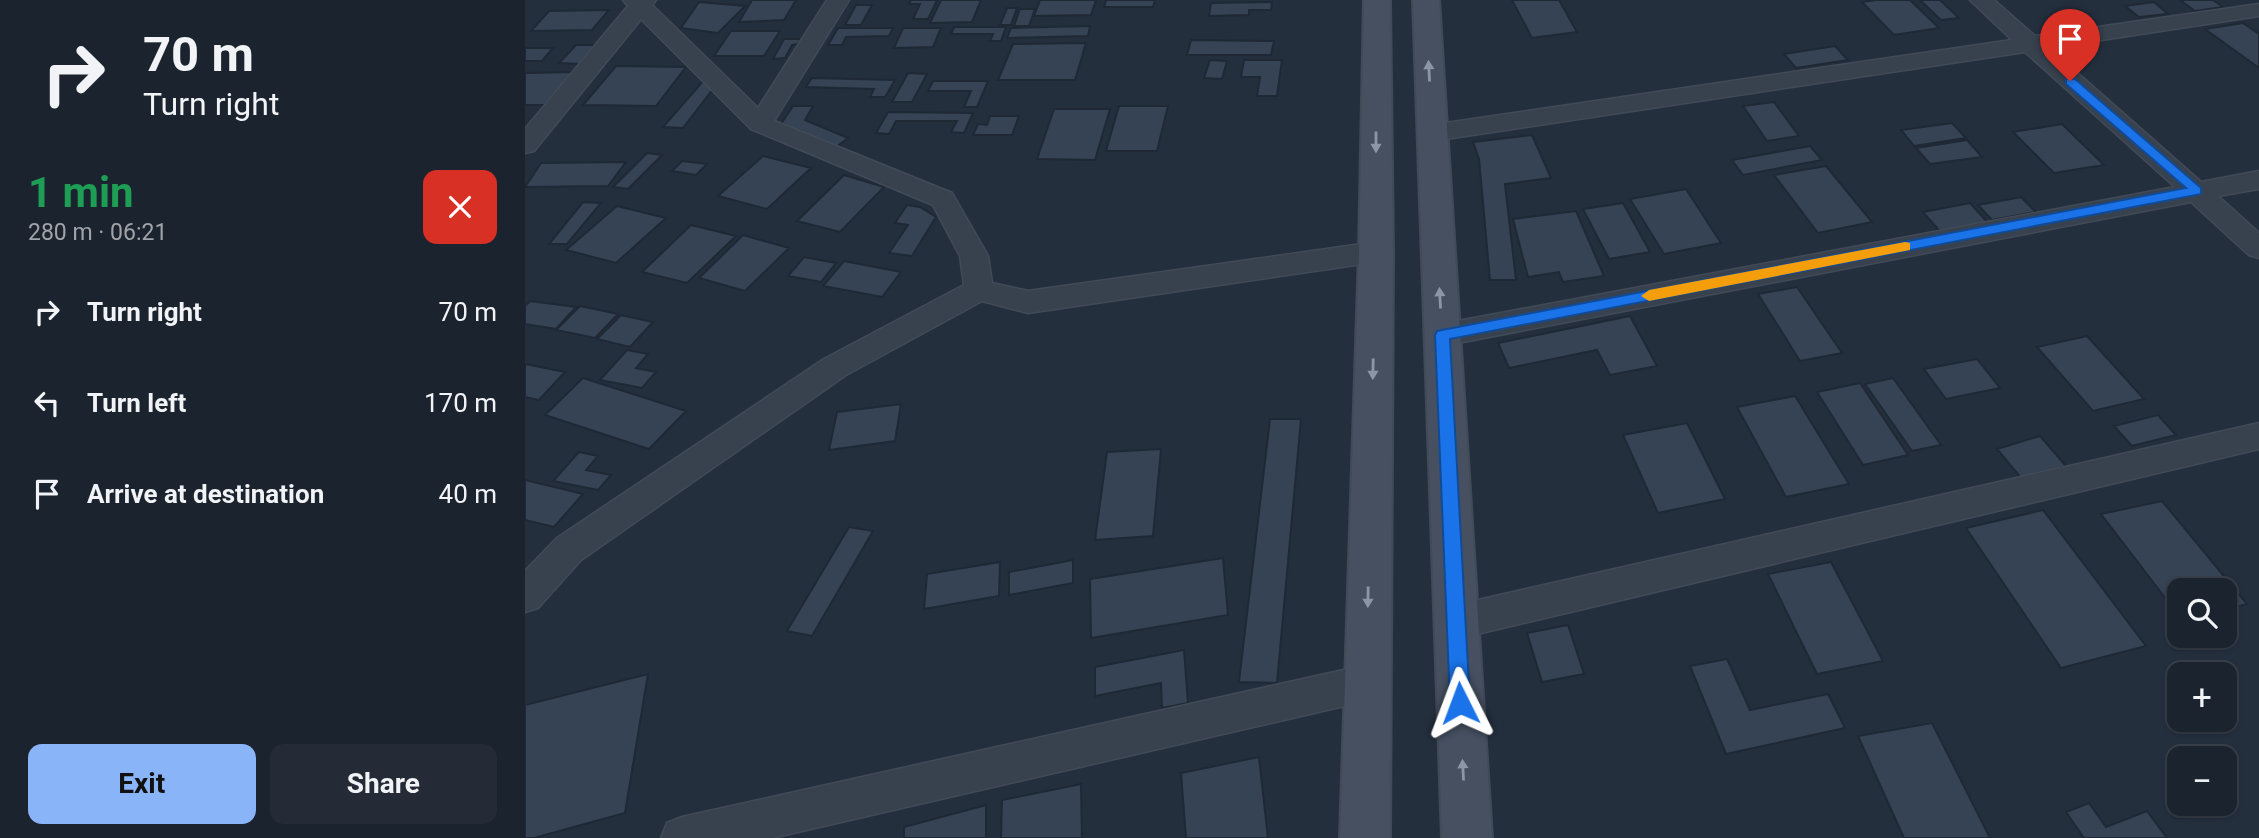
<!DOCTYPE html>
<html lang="en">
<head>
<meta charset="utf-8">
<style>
  body { margin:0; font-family:Roboto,sans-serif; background:#242b36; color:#f1f3f6; height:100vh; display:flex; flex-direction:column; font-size:26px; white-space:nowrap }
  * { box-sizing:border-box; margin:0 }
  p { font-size:23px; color:#a0a4aa }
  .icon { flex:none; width:38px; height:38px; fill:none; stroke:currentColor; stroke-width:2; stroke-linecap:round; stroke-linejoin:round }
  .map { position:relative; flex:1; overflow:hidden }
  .details { display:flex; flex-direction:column; background:#1b232e; width:525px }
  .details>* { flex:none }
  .banner { background:#1b232e; color:#f1f3f6; overflow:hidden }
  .tools { position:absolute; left:1642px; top:578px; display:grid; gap:14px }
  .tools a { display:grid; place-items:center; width:70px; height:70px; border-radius:14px; background:#1b232e; box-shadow:0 2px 5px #0004,0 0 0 2px #39404a; font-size:35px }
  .pin { position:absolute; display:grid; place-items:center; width:60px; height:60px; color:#fff; margin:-72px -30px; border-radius:50% 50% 50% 0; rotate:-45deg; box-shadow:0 0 7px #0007 }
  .pin .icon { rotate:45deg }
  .me { position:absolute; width:77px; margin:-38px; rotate:357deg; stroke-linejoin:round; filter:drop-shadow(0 0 5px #0008) }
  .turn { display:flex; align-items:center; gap:24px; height:147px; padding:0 28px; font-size:32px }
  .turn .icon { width:91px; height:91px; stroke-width:2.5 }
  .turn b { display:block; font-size:49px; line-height:60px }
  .round { display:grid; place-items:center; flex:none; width:74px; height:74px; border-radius:14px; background:#242b36 }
  .summary { display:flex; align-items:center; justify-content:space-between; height:119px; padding:0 28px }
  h1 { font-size:42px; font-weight:700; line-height:52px; color:#1e9e55 }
  .primary-button { display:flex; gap:14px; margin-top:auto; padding:14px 28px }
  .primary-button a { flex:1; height:80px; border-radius:14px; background:#8ab4f8; color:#111; font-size:28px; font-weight:700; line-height:80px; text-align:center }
  .primary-button a+a { background:#242b36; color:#f1f3f6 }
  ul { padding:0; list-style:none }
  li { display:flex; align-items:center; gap:21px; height:91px; padding:0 28px }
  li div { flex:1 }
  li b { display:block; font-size:26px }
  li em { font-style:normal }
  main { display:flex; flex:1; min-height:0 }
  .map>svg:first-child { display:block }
  .building { fill:#364354; stroke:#1f2835; stroke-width:2 }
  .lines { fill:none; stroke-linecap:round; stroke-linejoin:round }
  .street-casing { stroke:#414a57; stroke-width:3 }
  .secondary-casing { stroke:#414a57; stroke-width:4 }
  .street { fill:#38414e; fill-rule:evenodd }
  .secondary { fill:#465061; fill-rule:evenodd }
  .oneway { fill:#8e96a5 }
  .route { fill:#1a73e8; stroke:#114b97; stroke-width:2 }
  .slow { fill:#f59e0b }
</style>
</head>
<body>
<main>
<section class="details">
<div class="banner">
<div class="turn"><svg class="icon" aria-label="right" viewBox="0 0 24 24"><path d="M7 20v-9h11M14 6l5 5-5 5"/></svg><div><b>70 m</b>Turn right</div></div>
</div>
<div class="summary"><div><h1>1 min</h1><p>280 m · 06:21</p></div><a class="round" style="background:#d93025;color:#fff"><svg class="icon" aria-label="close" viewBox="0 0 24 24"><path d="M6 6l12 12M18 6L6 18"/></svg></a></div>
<ul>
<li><svg class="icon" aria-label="right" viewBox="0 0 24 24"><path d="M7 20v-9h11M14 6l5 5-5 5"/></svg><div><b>Turn right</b></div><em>70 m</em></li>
<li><svg class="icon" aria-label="left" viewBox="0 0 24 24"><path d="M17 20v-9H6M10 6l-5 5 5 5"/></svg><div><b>Turn left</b></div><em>170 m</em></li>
<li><svg class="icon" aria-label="arrive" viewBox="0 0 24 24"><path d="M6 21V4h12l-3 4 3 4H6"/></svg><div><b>Arrive at destination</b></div><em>40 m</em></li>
</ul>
<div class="primary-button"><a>Exit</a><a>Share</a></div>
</section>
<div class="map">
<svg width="1734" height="838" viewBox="0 0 1734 838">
  <rect width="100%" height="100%" fill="#242f3e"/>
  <path class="building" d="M227,0H271L259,20L214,22Z
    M386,0H412L403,19H388L395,4H384Z
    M416,0H456L447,22L405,23Z
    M515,0H571L566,15L509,16Z
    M581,0H630L628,7H579Z
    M987,0H1034L1052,32L1007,38Z
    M1351,0H1385L1414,28L1369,35L1337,2Z
    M1395,0H1415L1434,18L1416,20Z
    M1655,0H1688L1698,7L1670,11Z
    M174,2L220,6L193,33L156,28Z
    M747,2L746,10H724V15L684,16L686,3Z
    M1629,2L1643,14L1614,17L1600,6Z
    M331,5H347L336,25H320Z
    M482,8H492L486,25H475Z
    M495,9H510L504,26H489Z
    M84,10L67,30L6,31L24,11Z
    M1718,23L1734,34V68L1680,29Z
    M565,26L563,36L482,38L486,28Z
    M429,27H481L476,41H465L468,34H426Z
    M313,28H368L364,36L321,37L317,45H303Z
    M378,28H416L408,47L369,48Z
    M206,31H255L239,56H189Z
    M259,39H276L273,44L267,45L260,58L248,59Z
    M666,40L749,41L746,55H662Z
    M561,43L550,80H473L488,44Z
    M51,45H71L55,64L34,63Z
    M1310,46L1323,60L1271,68L1259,54Z
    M0,48H28L17,61H0Z
    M685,60L702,61L697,79L679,78Z
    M719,60H757L752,96H732L735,77H716Z
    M91,66L161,67L131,106L58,105Z
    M50,72L25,105H0V73Z
    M383,73L402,74L387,102H367Z
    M287,78L370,80L360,97H345L349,89L281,87Z
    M179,80L188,89L158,128L138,127Z
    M408,81H463L452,107H439L446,91H403Z
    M1249,102L1274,136L1242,141L1218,106Z
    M268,106H288L280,120L323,138L310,148L254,127Z
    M594,106H643L632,151H581Z
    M529,109H585L570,160L512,159Z
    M363,112L448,113L439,133L426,132L432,121H371L364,134L351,133Z
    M465,116H494L487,135H448L453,124L462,125Z
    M1427,123L1441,138L1389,146L1376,130Z
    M1537,124L1579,165L1529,173L1488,132Z
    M1007,135L1026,178L980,184L991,280H965L954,159L948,142Z
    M1442,140L1457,157L1405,164L1391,148Z
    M1285,146L1297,160L1218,175L1207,160Z
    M122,153L137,155L103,189L88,187Z
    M238,156L286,168L242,209L193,196Z
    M157,161L182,164L171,175L147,171Z
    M101,162L83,186L0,187L16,163Z
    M1301,166L1347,222L1293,233L1249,175Z
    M319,175L359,187L315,232L272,221Z
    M1161,189L1196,243L1139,254L1105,199Z
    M1496,197L1511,212L1467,220L1453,205Z
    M58,202L76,203L42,244H24Z
    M1098,203L1125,252L1084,259L1058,209Z
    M1445,203L1465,225L1418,235L1398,212Z
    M382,205L395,207L411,217L387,256L364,253L383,225L370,223Z
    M92,206L141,218L91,263L41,250Z
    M1051,211L1079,276L1038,282L1034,272L1003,277L988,219Z
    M166,225L211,236L162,283L117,272Z
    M218,235L264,248L220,291L174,278Z
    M279,257L311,263L296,282L263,276Z
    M319,261L376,272L357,297L298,286Z
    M1272,287L1317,353L1275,361L1233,294Z
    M5,301L51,307L31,329L0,324V306Z
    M55,306L93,314L70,338L31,330Z
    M96,315L128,322L105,347L72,339Z
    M1105,316L1132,366L1085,375L1072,350L984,368L973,343Z
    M1562,336L1619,399L1568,411L1512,347Z
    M102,350L123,354L111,368L131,372L117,388L75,380Z
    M1452,359L1475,388L1421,399L1399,369Z
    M0,364L40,372L14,400L0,397Z
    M58,378L161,411L124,449L20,415Z
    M1368,378L1416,445L1387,451L1340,384Z
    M1335,383L1383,455L1338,465L1292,392Z
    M1270,396L1324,484L1261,497L1212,407Z
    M376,404L370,441L304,450L312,412Z
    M1633,415L1651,435L1607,446L1589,426Z
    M745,419H776L752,683L714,682Z
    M1162,423L1200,499L1133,513L1098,435Z
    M1515,436L1541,466L1497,479L1472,449Z
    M636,449L628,536L570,540L582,452Z
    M54,452L73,456L61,470L86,475L73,490L28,481Z
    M0,480L58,494L29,527L0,520Z
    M1637,501L1722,604L1699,610V590H1654V616L1576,514Z
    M1518,510L1621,646L1536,668L1441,528Z
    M324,527L348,531L287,636L262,631Z
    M698,558L703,615L566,638L565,579Z
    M548,560V583L484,595V572Z
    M475,562L474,596L399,609L402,574Z
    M1306,562L1358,661L1292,674L1243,574Z
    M1043,625L1059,674L1017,682L1002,633Z
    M659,650L663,703L637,708L636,683L570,696V667Z
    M1202,659L1225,710L1303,694L1320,728L1201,754L1165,666Z
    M123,674L100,813L9,838H0V705Z
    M1407,723L1465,838H1379L1333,736Z
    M734,757L743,838H661L656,773Z
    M556,784L557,838H476L477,800Z
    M1564,803L1581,827L1622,811L1642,838H1559L1541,812Z
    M461,805V838H379V827Z"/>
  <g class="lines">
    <defs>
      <path id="street" d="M98,0H131L127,5L233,108L302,0H324L249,121L427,193L463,256L467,283L503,291L851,242L861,245L865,252L861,259L851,262L503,313L457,301L321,375L56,560L13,608L0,612V571L32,538L299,359L439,285L435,256L408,205L226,129L116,19L9,151L0,153V129L103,6Z
        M1445,0H1469L1510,36L1734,4V16L1524,48L1676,182L1734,171V189L1693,196L1734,233V258L1724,255L1666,202L917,346L907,343L902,335L907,327L917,324L1650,187L1500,52L907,141L898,138L895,133L898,128L907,125L1487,40Z
        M1734,423V449L931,639L918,634L913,622L918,610L931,605Z
        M841,665L854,670L860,683L854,696L841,701L247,838H136L142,823L157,817Z"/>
      <path id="secondary" d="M839,0H865L868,252L865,838H815L834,252Z
        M888,0H914L967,838H917Z"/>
    </defs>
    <use href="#street" class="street-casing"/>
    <use href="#secondary" class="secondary-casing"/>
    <use href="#street" class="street"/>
    <use href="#secondary" class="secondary"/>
  </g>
  <defs><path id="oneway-solid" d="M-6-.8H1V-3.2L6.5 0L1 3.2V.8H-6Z" transform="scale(1.75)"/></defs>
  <g class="oneway">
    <use href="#oneway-solid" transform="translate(904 71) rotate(-93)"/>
    <use href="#oneway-solid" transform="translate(851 142) rotate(90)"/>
    <use href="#oneway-solid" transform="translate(915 298) rotate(-93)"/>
    <use href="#oneway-solid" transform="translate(848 369) rotate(91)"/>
    <use href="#oneway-solid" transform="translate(843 597) rotate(91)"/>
    <use href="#oneway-solid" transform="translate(938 770) rotate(-93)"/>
  </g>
  <path class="route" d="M1541,79H1550L1676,188V194L925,339L945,703L942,710L935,713L928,710L925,703L910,335L912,331L1661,188L1541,84Z"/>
  <path class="slow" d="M1380,242L1385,243V250L1124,301L1116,296L1124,290Z"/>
</svg>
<div class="tools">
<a><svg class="icon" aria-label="search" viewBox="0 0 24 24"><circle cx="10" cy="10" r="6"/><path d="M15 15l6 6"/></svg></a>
<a>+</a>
<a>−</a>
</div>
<div class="pin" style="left:1545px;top:81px;background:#d93025"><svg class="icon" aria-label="arrive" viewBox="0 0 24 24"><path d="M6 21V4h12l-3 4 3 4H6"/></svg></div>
<svg class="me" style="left:935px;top:703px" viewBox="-20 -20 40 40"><path d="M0-17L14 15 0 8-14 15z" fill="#1a73e8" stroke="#fff" stroke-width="4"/></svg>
</div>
</main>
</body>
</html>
